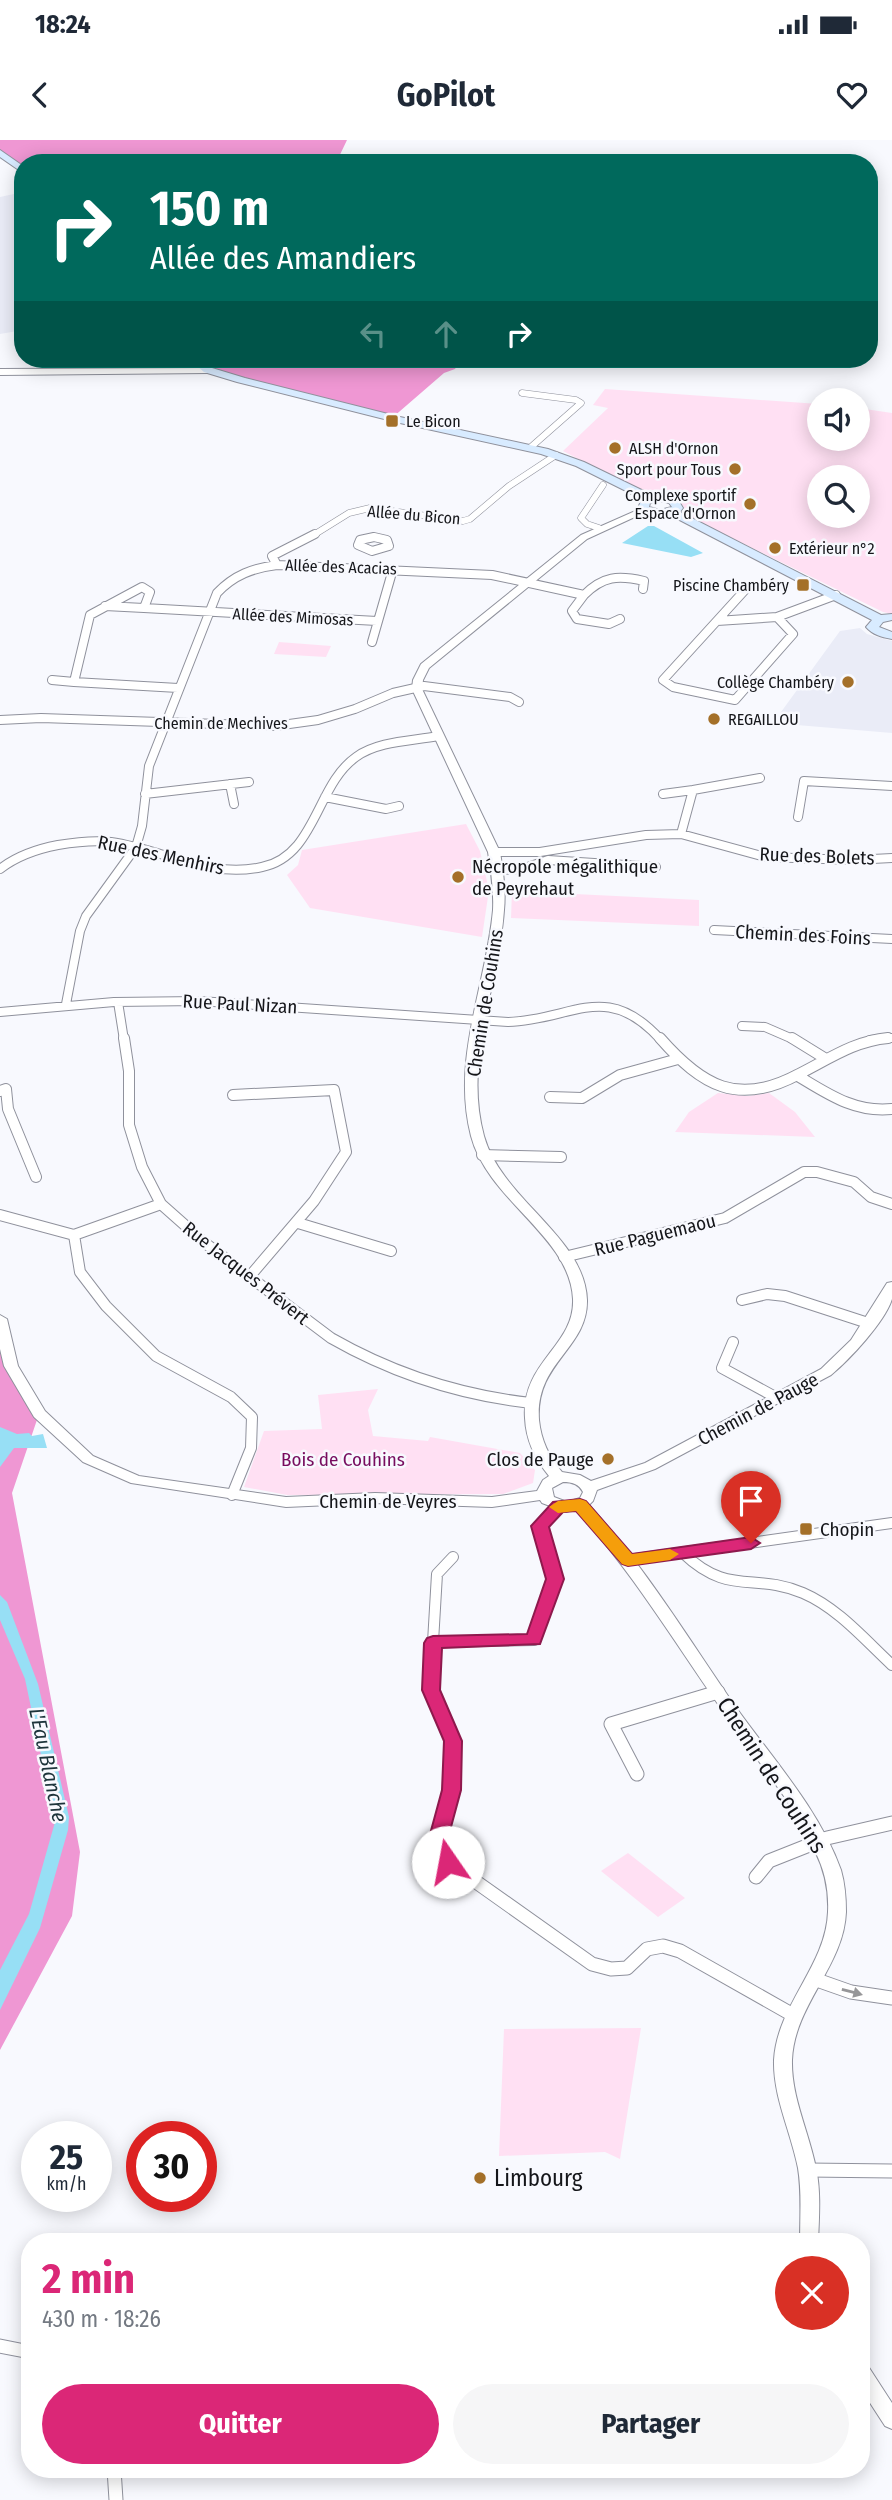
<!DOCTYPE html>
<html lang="fr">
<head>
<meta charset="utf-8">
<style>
  body { margin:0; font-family:"Fira Sans Condensed",sans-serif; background:#f6f6f7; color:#1f2937; height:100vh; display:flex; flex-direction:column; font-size:26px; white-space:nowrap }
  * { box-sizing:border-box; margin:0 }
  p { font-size:23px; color:#747a83 }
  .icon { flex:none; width:38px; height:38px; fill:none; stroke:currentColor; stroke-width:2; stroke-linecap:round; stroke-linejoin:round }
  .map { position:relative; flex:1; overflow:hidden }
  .panel { position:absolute; left:21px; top:2093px; width:849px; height:245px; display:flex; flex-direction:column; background:#fff; border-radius:28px; box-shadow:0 4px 18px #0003 }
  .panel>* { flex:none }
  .top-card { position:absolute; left:14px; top:14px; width:864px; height:214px; border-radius:28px; box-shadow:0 4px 18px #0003; background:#00695c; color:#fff; overflow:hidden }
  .tools { position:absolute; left:807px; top:248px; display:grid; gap:14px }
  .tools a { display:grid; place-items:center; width:63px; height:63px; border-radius:50%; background:#fff; box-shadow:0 4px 18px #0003; font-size:35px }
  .speed { position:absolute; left:21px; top:1981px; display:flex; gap:14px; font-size:35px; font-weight:700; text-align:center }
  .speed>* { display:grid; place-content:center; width:91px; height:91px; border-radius:50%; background:#fff; box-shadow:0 4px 18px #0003; line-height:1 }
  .speed small { font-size:18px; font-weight:400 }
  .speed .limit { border:10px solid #d22; background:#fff; color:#111 }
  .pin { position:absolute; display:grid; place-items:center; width:60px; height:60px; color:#fff; margin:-72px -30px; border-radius:50% 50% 50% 0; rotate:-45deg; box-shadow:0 0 7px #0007 }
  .pin .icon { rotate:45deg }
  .me { position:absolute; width:77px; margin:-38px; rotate:348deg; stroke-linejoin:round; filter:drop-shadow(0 0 5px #0008) }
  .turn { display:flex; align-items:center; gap:24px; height:147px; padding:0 21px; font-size:32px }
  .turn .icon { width:91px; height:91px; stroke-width:2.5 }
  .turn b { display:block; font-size:49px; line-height:60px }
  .lanes { display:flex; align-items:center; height:66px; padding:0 21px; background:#0003; justify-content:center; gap:35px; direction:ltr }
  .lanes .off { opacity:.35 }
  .round { display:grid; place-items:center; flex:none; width:74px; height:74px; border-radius:37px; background:#f6f6f7 }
  .headline { display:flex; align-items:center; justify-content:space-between; height:119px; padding:0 21px }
  h1 { font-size:42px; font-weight:700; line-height:52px; color:#db2777 }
  .action { display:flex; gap:14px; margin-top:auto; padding:14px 21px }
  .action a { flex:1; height:80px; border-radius:42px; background:#db2777; color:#fff; font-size:28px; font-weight:700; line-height:80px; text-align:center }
  .action a+a { background:#f6f6f7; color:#1f2937 }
  .status { display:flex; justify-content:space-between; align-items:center; height:49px; padding:0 35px; background:#fff; direction:ltr }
  .status svg { height:19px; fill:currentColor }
  header { display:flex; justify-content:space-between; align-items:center; height:91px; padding:0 21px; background:#fff; font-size:32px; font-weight:700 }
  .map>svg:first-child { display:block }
  .built { fill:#eaecf7 }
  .green { fill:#ffe0f3; fill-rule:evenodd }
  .forest { fill:#ef97d3 }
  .water { fill:#97dff5 }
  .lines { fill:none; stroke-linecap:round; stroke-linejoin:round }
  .minor-far3-casing { stroke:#8f919c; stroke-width:7 }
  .minor-far2-casing { stroke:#8f919c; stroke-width:10 }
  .minor-far1-casing { stroke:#8f919c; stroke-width:12 }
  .minor-casing { stroke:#8f919c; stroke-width:15 }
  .tertiary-casing { stroke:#8f919c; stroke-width:2 }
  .secondary-casing { stroke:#8f919c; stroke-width:2 }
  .minor-far3 { stroke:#fff; stroke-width:6 }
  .minor-far2 { stroke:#fff; stroke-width:8 }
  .minor-far1 { stroke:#fff; stroke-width:10 }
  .minor { stroke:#fff; stroke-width:13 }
  .tertiary { fill:#fff; fill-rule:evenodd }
  .secondary { fill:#d8ebff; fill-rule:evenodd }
  .oneway { fill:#969698 }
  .route { fill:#db2777; stroke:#8e194d; stroke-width:2 }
  .slow { fill:#f59e0b }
  .poi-dot { fill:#a47029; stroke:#f8f9fe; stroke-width:2.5 }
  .labels { text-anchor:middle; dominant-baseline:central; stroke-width:5; stroke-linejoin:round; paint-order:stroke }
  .far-poi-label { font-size:16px; fill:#15161a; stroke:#f8f9fe; text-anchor:start }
  .far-street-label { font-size:16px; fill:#15161a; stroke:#f8f9fe }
  .street-label { font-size:19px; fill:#15161a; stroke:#f8f9fe }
  .poi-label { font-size:19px; fill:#15161a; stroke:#f8f9fe; text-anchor:start }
  .park-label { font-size:19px; fill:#770d5f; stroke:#f8f9fe }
  .water-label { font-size:21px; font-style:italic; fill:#1d343b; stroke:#f8f9fe }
  .near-street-label { font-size:23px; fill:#15161a; stroke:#f8f9fe }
  .near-poi-label { font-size:23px; fill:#15161a; stroke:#f8f9fe; text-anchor:start }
</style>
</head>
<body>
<div class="status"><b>18:24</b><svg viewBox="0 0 49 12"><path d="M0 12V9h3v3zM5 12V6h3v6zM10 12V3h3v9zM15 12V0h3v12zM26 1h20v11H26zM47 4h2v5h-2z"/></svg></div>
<header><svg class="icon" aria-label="back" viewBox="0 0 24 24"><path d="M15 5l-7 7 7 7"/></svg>GoPilot<svg class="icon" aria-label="heart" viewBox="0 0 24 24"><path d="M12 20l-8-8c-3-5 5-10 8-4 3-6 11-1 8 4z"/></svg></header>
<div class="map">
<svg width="892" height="2360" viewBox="0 0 892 2360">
  <rect width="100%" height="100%" fill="#f8f9fe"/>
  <path class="built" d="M23,52V190L0,194V57Z
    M860,488L867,494L892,501V593L773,583L840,491Z"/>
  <path class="green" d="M605,249L819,264V299H858V268L892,273V474L883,472L683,374L684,367C674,352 659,358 644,352C616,340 590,325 563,311L608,268L593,265ZM819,338H858V376H819Z
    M279,502L331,506L326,517L274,514Z
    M466,684L480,711L489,750L482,797L310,768L287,735L298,725L302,710Z
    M512,751L699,760V786L511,778Z
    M718,953L748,956L769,953L795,972L815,997L675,992L689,972Z
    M378,1249L368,1270L373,1296L428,1301L430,1297L520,1313L535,1330L533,1343L503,1354L287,1355L244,1347L264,1291L322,1289L318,1255Z
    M628,1713L685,1758L658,1777L601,1731Z
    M641,1888L620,2019L605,2012L499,2016L504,1889Z"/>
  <path class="forest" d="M0,0H347L336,23H23V30L0,13Z
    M194,219H461L455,229L444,233L392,278L241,240Z
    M0,1179L11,1226L39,1274L12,1353L80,1712L72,1776L0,1910Z"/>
  <path class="water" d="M648,386H654L703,413L691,417L622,403Z
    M0,1287L17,1294L29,1293L32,1296L43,1294L47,1308H14L0,1327Z
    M0,1455L7,1462L38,1544L69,1677L68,1690L40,1788L0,1870V1830L29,1774L55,1682L25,1539L0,1480Z"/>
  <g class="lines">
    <defs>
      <path id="minor-far3" d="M522,253L576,260L581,263L531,307
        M599,388L587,384L581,378L603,345
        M312,396L349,373L370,368L463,381L470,379L509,346L556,315"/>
      <path id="minor-far2" d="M374,397L387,400L389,406L372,411L358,405L360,400Z
        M277,425L272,416L315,394
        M745,450L663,540L673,547L735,560L793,494L777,477L836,455
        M584,455C603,436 618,435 644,441L643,449
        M105,466L144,468
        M717,481L777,477
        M372,502L393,429
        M52,540L74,542
        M178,548L74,542L90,475L142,447L150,452L144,468L377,481
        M0,580L41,578L275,586L318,580L355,569L393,553L424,546L510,557L519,562
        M230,644L234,664
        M145,654L249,642
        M663,654L693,650
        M325,657L386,669L399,666
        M798,677L804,641L892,646
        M681,694L693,650L760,638
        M494,712H540L646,695L681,694L765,717L853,720L892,718
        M0,729C18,715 37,709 58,705C76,702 94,700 111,702C163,709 208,739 262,727C316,716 316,645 356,617C378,601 412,601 438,596
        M499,730L522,729L548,720L656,727
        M714,790L892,799
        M118,862L124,900
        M66,864L80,791L86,776L136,707L142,686L149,626L217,453C234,435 253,428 277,425L492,435L584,455L572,471L577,479L609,484L620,479
        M0,872L114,862L199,861L508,882C573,880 606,839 661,900
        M742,886L765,887L795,900
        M870,900L892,898"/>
      <path id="minor-far1" d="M124,898L129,931V985L142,1027L161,1064L205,1103L331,1198C394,1234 459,1255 531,1263
        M660,898C702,946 738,967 799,934C829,919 854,901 888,898
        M792,898L826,919
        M798,936C828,954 855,973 892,969
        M0,951L6,949L8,969L36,1037
        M233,955L334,950L346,1012L314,1061L250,1136
        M550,957L582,958L620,935L678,919
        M482,1015L561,1017
        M0,1075L74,1095L80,1132L106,1166L156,1216L231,1257L252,1277L251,1308L232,1355
        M298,1083L391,1111
        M74,1095L161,1064
        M564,1117L725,1078L804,1032H817L854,1042L871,1057L892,1064
        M742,1160L767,1154L785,1156L871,1184
        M733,1202L722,1228L777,1258
        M683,1413C729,1457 754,1432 803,1453C838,1468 865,1500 892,1525
        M628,1420L892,1383
        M433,1502L437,1434L453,1417
        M431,1542L433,1502L534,1500L555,1439L540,1386L559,1366"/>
      <path id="minor" d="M431,1541C430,1563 449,1580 453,1601C455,1613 452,1628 452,1640C452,1667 428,1699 448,1722L592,1824L611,1829L627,1828L647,1809L663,1806L680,1811L793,1875
        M637,1634L611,1584L718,1552
        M756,1737L769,1721L827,1698L892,1683
        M814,1839L851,1852L892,1858
        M808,2030L892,2031
        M0,2206L30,2212
        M114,2329L116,2360"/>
      <path id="tertiary" d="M211,228V232L208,233L0,235V229Z
        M642,368L650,370L587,399L429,528L423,540L422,549L500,712C503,731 506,750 504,770C499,846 463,920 484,996C502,1060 585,1097 587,1160C588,1209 535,1222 539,1280C541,1300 549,1317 562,1332L580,1335L591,1341L645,1323L821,1229L851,1200L887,1143L892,1142C892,1147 892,1154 892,1159C885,1182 849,1220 831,1235L655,1329L597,1350L593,1361L589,1365C645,1427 688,1498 735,1566C772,1618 819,1669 841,1730C845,1744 846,1758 846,1772C844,1826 794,1865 792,1920C791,1957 809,1992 816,2028C821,2052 819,2077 818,2102H800C800,2077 802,2052 798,2028C791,1992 773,1957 774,1920C777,1865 826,1826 828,1772C829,1750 825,1731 815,1711C793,1661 755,1619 725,1574C676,1505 633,1432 575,1369L566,1372L542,1363L540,1360L492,1367L375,1363L286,1367L131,1343L83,1322L34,1277L4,1226L0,1209V1175L7,1179L18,1226L45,1271L93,1316L139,1336L286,1357L375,1353L492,1357L537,1351L543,1340L549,1336C535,1319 526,1301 525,1278C521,1222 575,1206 573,1159C570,1096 488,1061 471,996C451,919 486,846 493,770C494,750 491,731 488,712L412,549L413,540L421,524L581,395ZM563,1342C572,1342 579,1344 583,1352L580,1358L567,1362L554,1357L552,1348Z
        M861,2224L868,2226L892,2263V2289L885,2286L861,2249Z"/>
      <path id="secondary" d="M0,10L23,26V33L0,17Z
        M189,219H200L212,228L245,238L400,277L548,309L584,322L654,356L662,355L677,358L683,368L680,372L881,475L892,474V480L883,482L879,487L892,492V499C882,497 873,495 866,487L872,480L670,375C659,378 646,376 638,368L642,359L576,326L541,314L400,283L237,242L204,232ZM662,361L669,363L672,367L660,370L649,367L650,363Z"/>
    </defs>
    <use href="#minor-far3" class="minor-far3-casing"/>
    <use href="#minor-far2" class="minor-far2-casing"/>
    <use href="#minor-far1" class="minor-far1-casing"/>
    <use href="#minor" class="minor-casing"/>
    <use href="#tertiary" class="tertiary-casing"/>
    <use href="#secondary" class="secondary-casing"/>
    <use href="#minor-far3" class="minor-far3"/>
    <use href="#minor-far2" class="minor-far2"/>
    <use href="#minor-far1" class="minor-far1"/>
    <use href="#minor" class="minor"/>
    <use href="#tertiary" class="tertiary"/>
    <use href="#secondary" class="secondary"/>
  </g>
  <defs><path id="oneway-solid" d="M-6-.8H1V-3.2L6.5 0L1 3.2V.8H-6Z" transform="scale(1.75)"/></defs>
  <use class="oneway" href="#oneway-solid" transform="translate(852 1852) rotate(15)"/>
  <path class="route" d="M580,1359L586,1361L632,1414L751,1397L760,1403L751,1409L628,1426L622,1424L576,1371L563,1372L549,1387L564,1439L540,1504L442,1508L440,1550L462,1601L461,1650L448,1698L450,1711L457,1722L454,1727H441L431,1713L429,1698L442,1650L444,1601L422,1550L424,1503L427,1498L433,1496L527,1494L546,1439L531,1386L553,1362Z"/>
  <path class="slow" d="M580,1359L586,1361L632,1414L670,1409L679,1414L670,1420L628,1426L622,1424L576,1371L558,1373L549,1367L558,1361Z"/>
  <g class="poi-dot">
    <rect x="385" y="274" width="14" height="14" rx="3.5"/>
    <circle cx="615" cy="308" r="7"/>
    <circle cx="735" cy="329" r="7"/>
    <circle cx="750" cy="364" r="7"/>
    <circle cx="775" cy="408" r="7"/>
    <rect x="796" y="438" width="14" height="14" rx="3.5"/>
    <circle cx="848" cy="542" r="7"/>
    <circle cx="714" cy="579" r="7"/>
    <circle cx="458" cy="737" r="7"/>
    <circle cx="608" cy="1319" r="7"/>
    <rect x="799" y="1382" width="14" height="14" rx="3.5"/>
    <circle cx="480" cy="2038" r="7"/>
  </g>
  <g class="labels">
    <g class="far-poi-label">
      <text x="406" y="281">Le Bicon</text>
      <text x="629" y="308">ALSH d'Ornon</text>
      <text x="721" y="329" text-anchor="end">Sport pour Tous</text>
      <text x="736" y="355" text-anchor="end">Complexe sportif<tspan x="736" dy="18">Espace d'Ornon</tspan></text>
      <text x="789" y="408">Extérieur n°2</text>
      <text x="789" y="445" text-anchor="end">Piscine Chambéry</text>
      <text x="834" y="542" text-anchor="end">Collège Chambéry</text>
      <text x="728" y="579">REGAILLOU</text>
    </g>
    <g class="far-street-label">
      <text transform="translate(414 375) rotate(5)">Allée du Bicon</text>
      <text transform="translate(341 427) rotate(2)">Allée des Acacias</text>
      <text transform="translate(293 477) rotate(3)">Allée des Mimosas</text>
      <text x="221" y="583">Chemin de Mechives</text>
    </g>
    <g class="street-label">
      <text transform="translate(161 715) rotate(12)">Rue des Menhirs</text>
      <text transform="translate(817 716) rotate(2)">Rue des Bolets</text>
      <text transform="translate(803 795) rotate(3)">Chemin des Foins</text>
      <text transform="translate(485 863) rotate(-81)">Chemin de Couhins</text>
      <text transform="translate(240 864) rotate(3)">Rue Paul Nizan</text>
      <text transform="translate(655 1095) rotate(-14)">Rue Paguemaou</text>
      <text transform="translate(246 1133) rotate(38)">Rue Jacques Prévert</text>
      <text transform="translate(758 1269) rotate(-28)">Chemin de Pauge</text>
      <text x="388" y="1361">Chemin de Veyres</text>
    </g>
    <g class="poi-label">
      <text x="472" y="726">Nécropole mégalithique<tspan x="472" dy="22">de Peyrehaut</tspan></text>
      <text x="594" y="1319" text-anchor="end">Clos de Pauge</text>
      <text x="820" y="1389">Chopin</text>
    </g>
    <g class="park-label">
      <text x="343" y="1319">Bois de Couhins</text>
    </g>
    <g class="water-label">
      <text transform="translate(48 1625) rotate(78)">L'Eau Blanche</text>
    </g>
    <g class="near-street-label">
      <text transform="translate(772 1635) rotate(57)">Chemin de Couhins</text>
    </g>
    <g class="near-poi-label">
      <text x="494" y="2038">Limbourg</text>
    </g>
  </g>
</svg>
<div class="tools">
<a><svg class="icon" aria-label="sound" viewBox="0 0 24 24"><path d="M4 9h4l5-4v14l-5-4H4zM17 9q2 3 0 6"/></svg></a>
<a><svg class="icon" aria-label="search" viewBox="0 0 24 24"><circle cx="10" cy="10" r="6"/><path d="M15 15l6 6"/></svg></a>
</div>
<div class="speed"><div>25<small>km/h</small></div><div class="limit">30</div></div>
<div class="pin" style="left:751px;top:1403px;background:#d93025"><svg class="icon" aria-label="arrive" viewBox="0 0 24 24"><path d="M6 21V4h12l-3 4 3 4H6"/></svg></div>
<svg class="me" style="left:448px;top:1722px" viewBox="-20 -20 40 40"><circle r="19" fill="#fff"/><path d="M0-13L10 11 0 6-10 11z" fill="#db2777"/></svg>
<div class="top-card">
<div class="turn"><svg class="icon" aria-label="right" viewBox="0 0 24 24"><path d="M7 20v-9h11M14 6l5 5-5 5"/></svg><div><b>150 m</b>Allée des Amandiers</div></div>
<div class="lanes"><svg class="icon off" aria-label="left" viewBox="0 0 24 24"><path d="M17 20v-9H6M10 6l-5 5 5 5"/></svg><svg class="icon off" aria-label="ahead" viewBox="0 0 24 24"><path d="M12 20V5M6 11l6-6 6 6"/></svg><svg class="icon" aria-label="right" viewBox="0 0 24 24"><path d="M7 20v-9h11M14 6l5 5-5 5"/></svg></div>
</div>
<section class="panel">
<div class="headline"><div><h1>2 min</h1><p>430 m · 18:26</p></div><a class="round" style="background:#d93025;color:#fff"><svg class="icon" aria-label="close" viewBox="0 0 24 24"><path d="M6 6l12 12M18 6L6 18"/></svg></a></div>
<div class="action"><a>Quitter</a><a>Partager</a></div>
</section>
</div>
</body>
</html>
